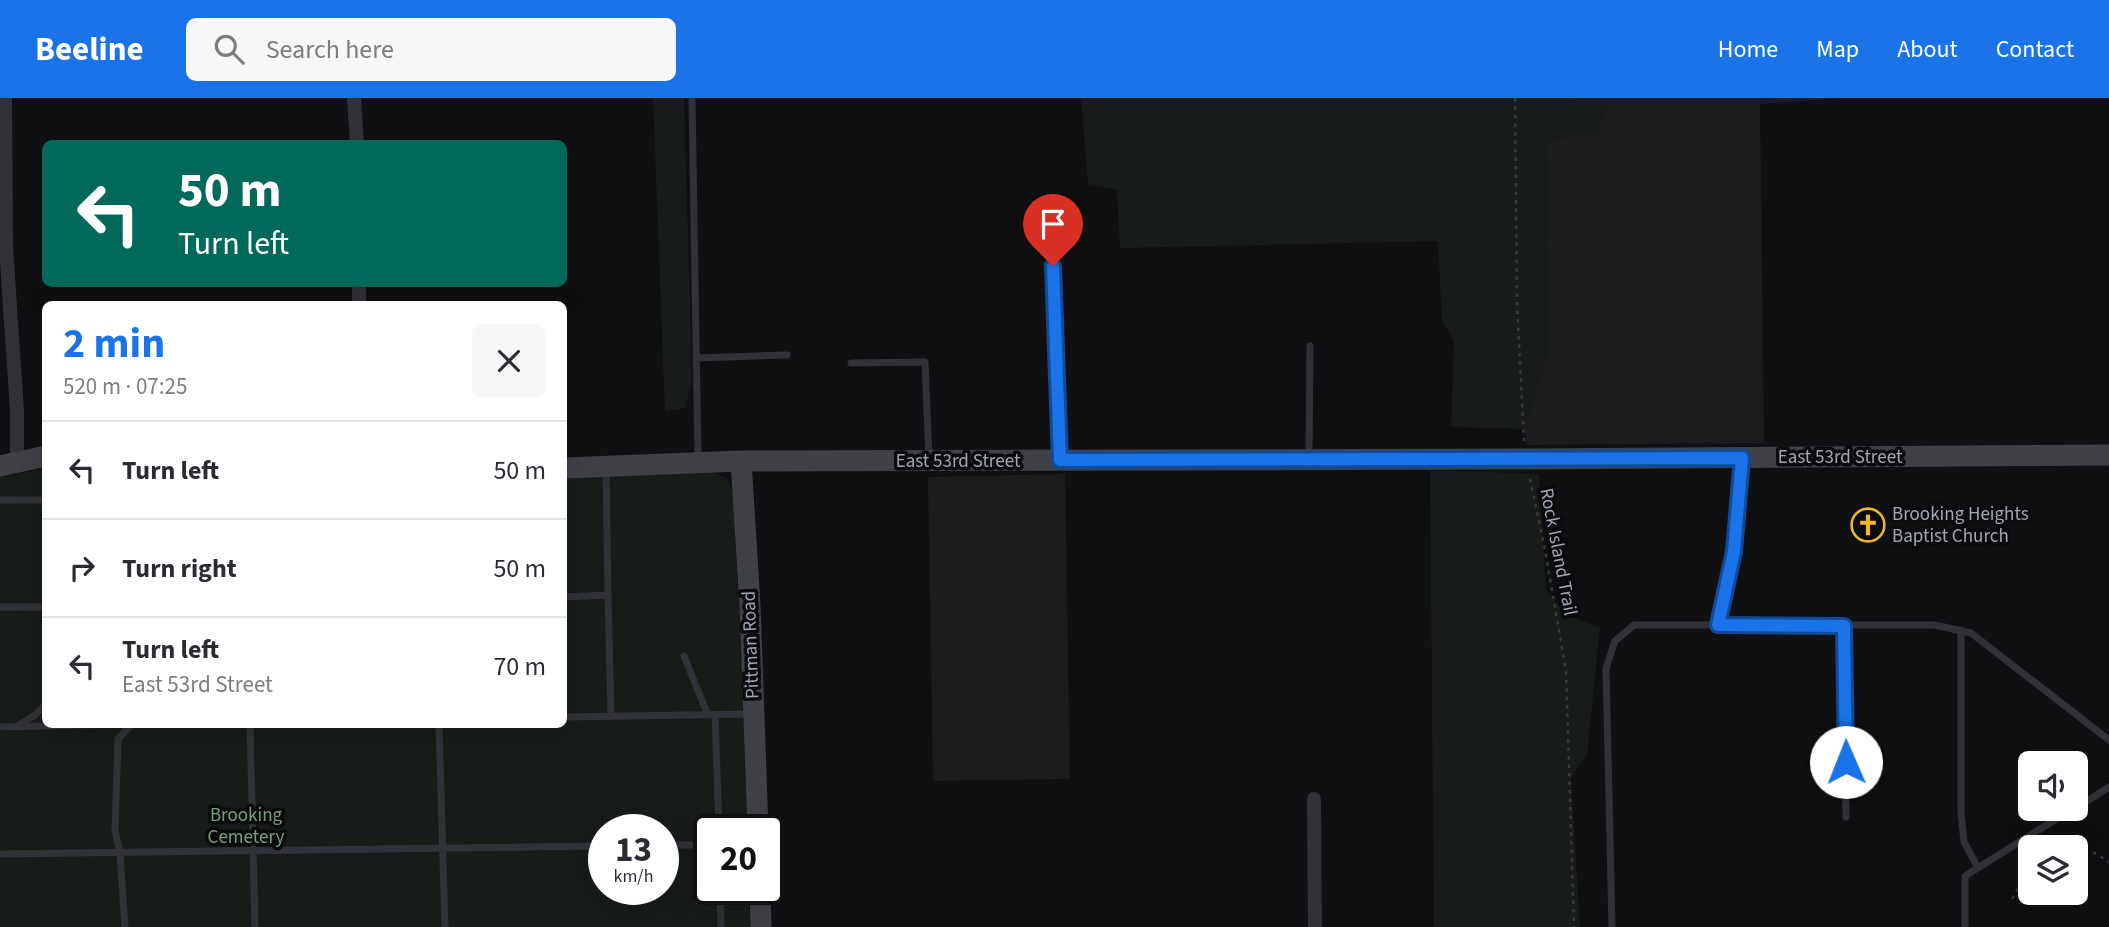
<!DOCTYPE html>
<html lang="en">
<head>
<meta charset="utf-8">
<style>
  body { margin:0; font-family:"Source Sans 3",sans-serif; background:#f7f7f7; color:#2b2b33; height:100vh; display:flex; flex-direction:column; font-size:26px; white-space:nowrap }
  * { box-sizing:border-box; margin:0 }
  p { font-size:23px; color:#7c7c81 }
  .icon { flex:none; width:38px; height:38px; fill:none; stroke:currentColor; stroke-width:2; stroke-linecap:round; stroke-linejoin:round }
  .map { position:relative; flex:1; overflow:hidden }
  .sheet { position:absolute; left:42px; top:203px; width:525px; height:427px; display:flex; flex-direction:column; background:#fff; border-radius:10px; box-shadow:0 7px 28px #0002 }
  .sheet>* { flex:none }
  .guide { position:absolute; left:42px; top:42px; width:525px; height:147px; border-radius:10px; box-shadow:0 7px 28px #0002; background:#00695c; color:#fff; overflow:hidden }
  .buttons { position:absolute; left:2018px; top:653px; display:grid; gap:14px }
  .buttons a { display:grid; place-items:center; width:70px; height:70px; border-radius:10px; background:#fff; box-shadow:0 7px 28px #0002; font-size:35px }
  .speed { position:absolute; left:588px; top:716px; display:flex; gap:14px; font-size:35px; font-weight:700; text-align:center }
  .speed>* { display:grid; place-content:center; width:91px; height:91px; border-radius:50%; background:#fff; box-shadow:0 7px 28px #0002; line-height:1 }
  .speed small { font-size:18px; font-weight:400 }
  .speed .limit { border:4px solid #111; border-radius:10px; background:#fff; color:#111 }
  .pin { position:absolute; display:grid; place-items:center; width:60px; height:60px; color:#fff; margin:-72px -30px; border-radius:50% 50% 50% 0; rotate:-45deg; box-shadow:0 0 7px #0007 }
  .pin .icon { rotate:45deg }
  .me { position:absolute; width:77px; margin:-38px; rotate:359deg; stroke-linejoin:round; filter:drop-shadow(0 0 5px #0008) }
  .turn { display:flex; align-items:center; gap:24px; height:147px; padding:0 21px; font-size:32px }
  .turn .icon { width:91px; height:91px; stroke-width:2.5 }
  .turn b { display:block; font-size:49px; line-height:60px }
  .round { display:grid; place-items:center; flex:none; width:74px; height:74px; border-radius:10px; background:#f7f7f7 }
  .overview { display:flex; align-items:center; justify-content:space-between; height:119px; padding:0 21px }
  h1 { font-size:42px; font-weight:700; line-height:52px; color:#1a73e8 }
  ul { padding:0; list-style:none }
  li { display:flex; align-items:center; gap:21px; height:98px; padding:0 21px; border-top:2px solid #e1e1e2 }
  li div { flex:1 }
  li b { display:block; font-size:26px }
  li em { font-style:normal }
  header { display:flex; align-items:center; gap:42px; box-sizing:border-box; height:98px; padding:0 35px; background:#1a73e8; color:#fff }
  header strong { font-size:33px }
  nav { display:flex; gap:38px; margin-inline-start:auto; font-size:24px }
  .search { width:490px; height:63px; background:#f7f7f7; display:flex; align-items:center; gap:18px; box-sizing:border-box; padding:0 24px; border-radius:10px; color:#7c7c81; font-size:26px }
  .map>svg:first-child { display:block }
  .built { fill:#1c1c1f }
  .green { fill:#171c18; fill-rule:evenodd }
  .lines { fill:none; stroke-linecap:round; stroke-linejoin:round }
  .path { stroke:#37393e; stroke-width:2.5; stroke-dasharray:3.5 5; stroke-linecap:butt }
  .lane { stroke:#313237; stroke-width:7 }
  .street { stroke:#313237; stroke-width:14 }
  .secondary { stroke:#3f4147; stroke-width:21 }
  .route-casing { stroke:#114b97; stroke-width:18 }
  .route { stroke:#1a73e8; stroke-width:12 }
  .labels { text-anchor:middle; dominant-baseline:central; stroke-width:7; stroke-linejoin:round; paint-order:stroke }
  .street-label { font-size:19px; fill:#a1a6b2; stroke:#0b0b0d }
  .poi-label { font-size:19px; fill:#a1a6b2; stroke:#0b0b0d; text-anchor:start }
  .park-label { font-size:19px; fill:#789e7d; stroke:#0b0b0d }
</style>
</head>
<body>
<header>
<strong>Beeline</strong>
<div class="search"><svg class="icon" aria-label="search" viewBox="0 0 24 24"><circle cx="10" cy="10" r="6"/><path d="M15 15l6 6"/></svg>Search here</div>
<nav><a>Home</a><a>Map</a><a>About</a><a>Contact</a></nav>
</header>
<div class="map">
<svg width="2109" height="829" viewBox="0 0 2109 829">
  <rect width="100%" height="100%" fill="#101012"/>
  <path class="built" d="M1570,0H1843L1760,6L1764,345L1527,347L1524,331L1548,253L1546,43L1596,35L1606,10L1570,6Z
    M1065,376L1070,681L933,683L928,379Z"/>
  <path class="green" d="M653,0H684L692,282L685,310L665,314Z
    M1081,0H1570L1571,6L1607,10L1596,35L1546,44L1548,253L1524,331L1451,329L1454,243L1442,223L1438,143L1120,150L1117,92L1088,86Z
    M45,370L46,626H564V378L716,375L727,381L733,392L746,644L747,731L709,732V791H749L750,829H0V379ZM604,732H663V791H604Z
    M1430,372L1539,376L1546,493L1569,519L1600,529L1587,657L1571,680L1580,829H1434Z"/>
  <g class="lines">
    <path class="path" d="M1515,0L1517,204L1524,343
      M1530,381L1545,452L1566,573L1574,829
      M2076,753L2095,755L2109,764
      M2012,801L2030,769"/>
    <path class="lane" d="M692,0L698,361
      M1053,150L1060,358
      M696,260L787,257
      M851,265L925,264L929,361
      M1309,358L1310,248
      M0,402H46
      M608,497L611,618
      M564,499L608,497L606,370
      M0,509H46
      M1718,527L1734,453L1742,360
      M1844,528L1846,719
      M1961,532V714L1964,744L1978,770
      M684,558L708,617
      M715,617L719,732
      M564,619L752,616
      M250,626L255,829
      M439,626L445,829
      M19,627L35,617L46,606
      M0,629L125,626
      M2076,710L2109,689
      M663,747H709
      M0,756L604,748
      M720,791L721,829
      M125,829L120,755L115,732L118,641L132,626
      M1612,829L1606,570L1615,543L1634,527H1935L1971,535L2109,642
      M1965,829V778L2074,710"/>
    <path class="street" d="M5,0L6,149L17,313V366
      M354,0L357,46
      M359,186V206
      M1314,701L1315,829"/>
    <path class="secondary" d="M741,363L750,507L758,732
      M0,368L46,358
      M564,370L741,363L1516,361L2109,357
      M760,791L761,829"/>
  </g>
  <g class="lines">
    <defs>
      <path id="route" d="M1053,168L1060,362L1742,360L1734,453L1718,527L1844,528L1846,664"/>
    </defs>
    <use href="#route" class="route-casing"/>
    <use href="#route" class="route"/>
  </g>
  <defs>
    <symbol id="church-ring" viewBox="-11 -11 22 22"><circle r="9.5" fill="#0b0b0d" stroke="#efb72b" stroke-width="1.5"/><path d="M-1.2-6h2.4v3.5h3.3v2.4h-3.3V6h-2.4V-.1h-3.3v-2.4h3.3Z" fill="#efb72b"/></symbol>
  </defs>
  <g fill-rule="evenodd">
    <use href="#church-ring" x="1849" y="408" width="38" height="38"/>
  </g>
  <g class="labels">
    <g class="street-label">
      <text x="1840" y="359">East 53rd Street</text>
      <text x="958" y="363">East 53rd Street</text>
      <text transform="translate(1558 454) rotate(79)">Rock Island Trail</text>
      <text transform="translate(751 547) rotate(-92)">Pittman Road</text>
    </g>
    <g class="poi-label">
      <text x="1892" y="416">Brooking Heights<tspan x="1892" dy="22">Baptist Church</tspan></text>
    </g>
    <g class="park-label">
      <text x="246" y="717">Brooking<tspan x="246" dy="22">Cemetery</tspan></text>
    </g>
  </g>
</svg>
<div class="buttons">
<a><svg class="icon" aria-label="sound" viewBox="0 0 24 24"><path d="M4 9h4l5-4v14l-5-4H4zM17 9q2 3 0 6"/></svg></a>
<a><svg class="icon" aria-label="layers" viewBox="0 0 24 24"><path d="M12 4l9 5-9 5-9-5zM3 14l9 5 9-5"/></svg></a>
</div>
<div class="speed"><div>13<small>km/h</small></div><div class="limit">20</div></div>
<div class="pin" style="left:1053px;top:168px;background:#d93025"><svg class="icon" aria-label="arrive" viewBox="0 0 24 24"><path d="M6 21V4h12l-3 4 3 4H6"/></svg></div>
<svg class="me" style="left:1846px;top:664px" viewBox="-20 -20 40 40"><circle r="19" fill="#fff"/><path d="M0-13L10 11 0 6-10 11z" fill="#1a73e8"/></svg>
<div class="guide">
<div class="turn"><svg class="icon" aria-label="left" viewBox="0 0 24 24"><path d="M17 20v-9H6M10 6l-5 5 5 5"/></svg><div><b>50 m</b>Turn left</div></div>
</div>
<section class="sheet">
<div class="overview"><div><h1>2 min</h1><p>520 m · 07:25</p></div><a class="round"><svg class="icon" aria-label="close" viewBox="0 0 24 24"><path d="M6 6l12 12M18 6L6 18"/></svg></a></div>
<ul>
<li><svg class="icon" aria-label="left" viewBox="0 0 24 24"><path d="M17 20v-9H6M10 6l-5 5 5 5"/></svg><div><b>Turn left</b></div><em>50 m</em></li>
<li><svg class="icon" aria-label="right" viewBox="0 0 24 24"><path d="M7 20v-9h11M14 6l5 5-5 5"/></svg><div><b>Turn right</b></div><em>50 m</em></li>
<li><svg class="icon" aria-label="left" viewBox="0 0 24 24"><path d="M17 20v-9H6M10 6l-5 5 5 5"/></svg><div><b>Turn left</b><p>East 53rd Street</p></div><em>70 m</em></li>
</ul>
</section>
</div>
</body>
</html>
